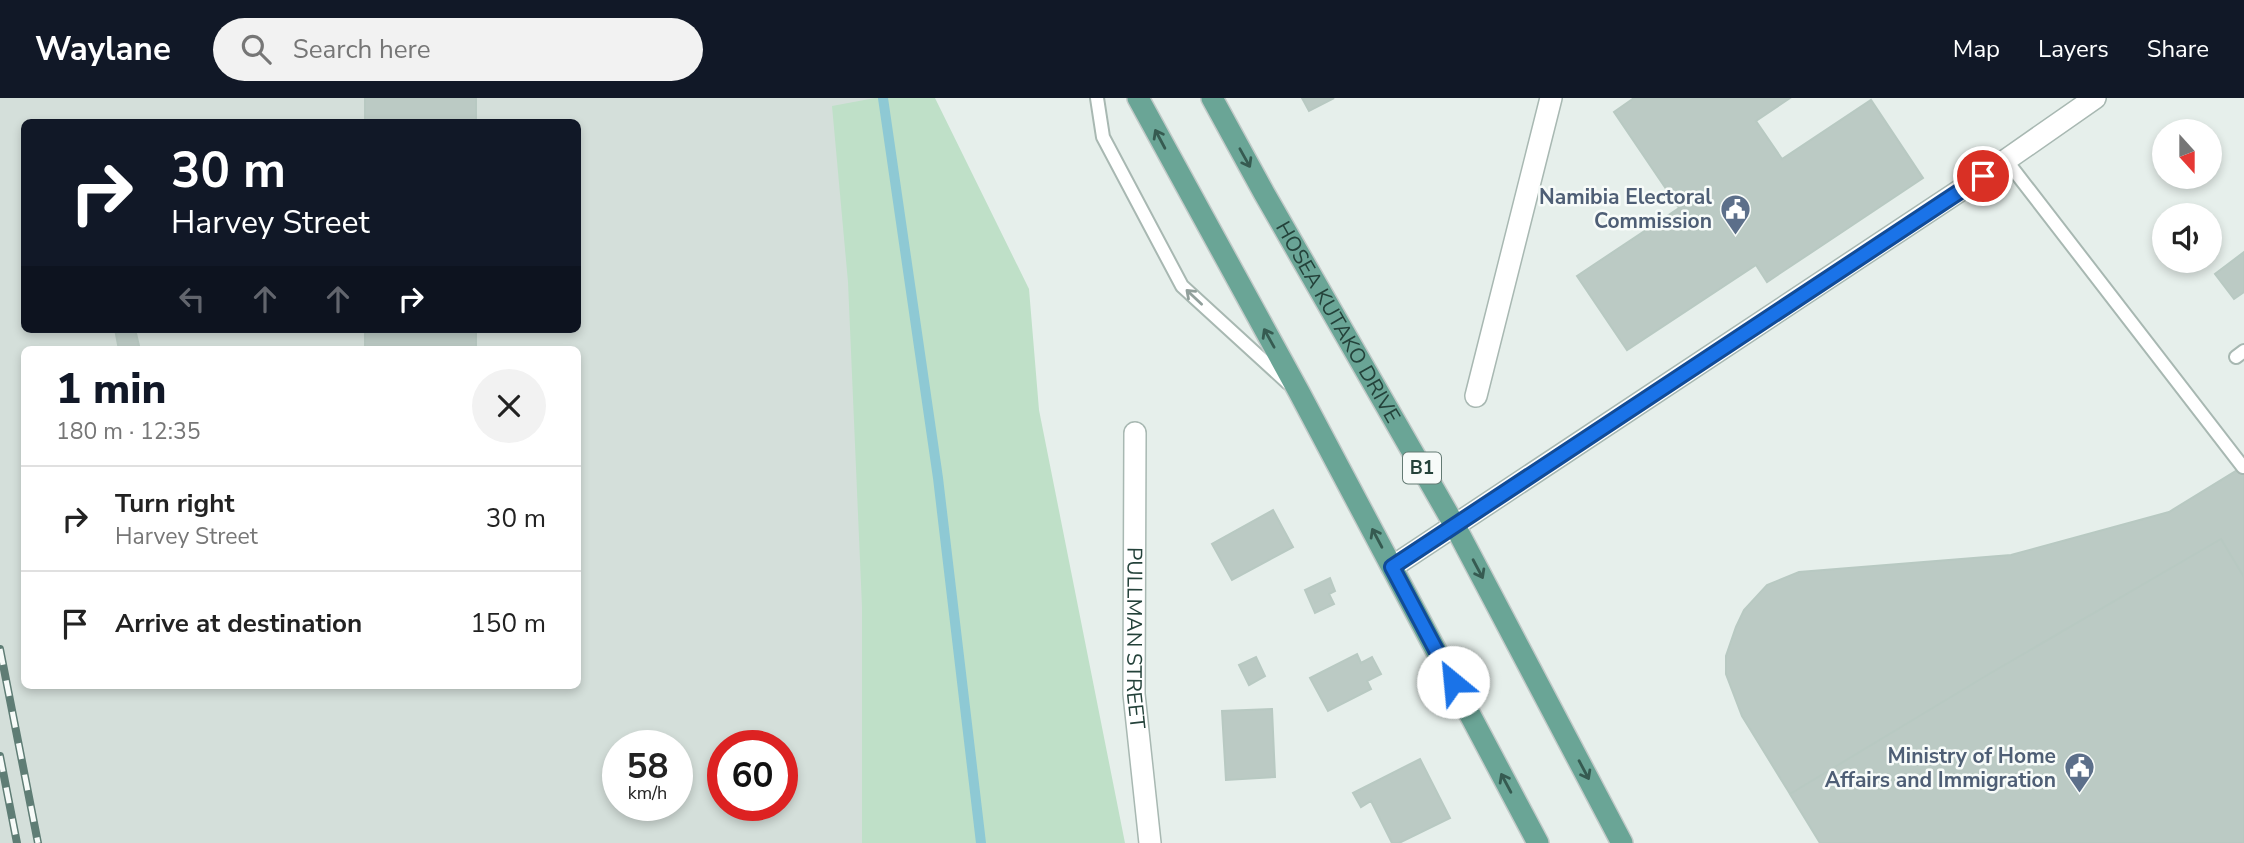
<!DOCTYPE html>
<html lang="en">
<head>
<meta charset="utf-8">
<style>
  body { margin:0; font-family:"Nunito Sans",sans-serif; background:#f2f2f2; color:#222; height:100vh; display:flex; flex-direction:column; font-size:26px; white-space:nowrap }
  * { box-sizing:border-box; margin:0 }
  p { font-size:23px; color:#767676 }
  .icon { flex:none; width:38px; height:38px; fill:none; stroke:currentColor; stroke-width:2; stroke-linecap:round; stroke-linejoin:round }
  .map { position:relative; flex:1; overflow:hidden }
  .drawer { position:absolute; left:21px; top:248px; width:560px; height:343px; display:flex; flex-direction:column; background:#fff; border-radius:10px; box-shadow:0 4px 10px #0003 }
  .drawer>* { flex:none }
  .banner { position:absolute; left:21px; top:21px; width:560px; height:214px; border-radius:10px; box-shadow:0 4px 10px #0003; background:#111827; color:#fff; overflow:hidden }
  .needle { width:46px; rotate:159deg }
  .controls { position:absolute; left:2152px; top:21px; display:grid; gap:14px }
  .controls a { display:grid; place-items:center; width:70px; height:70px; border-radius:50%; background:#fff; box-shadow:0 4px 10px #0003; font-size:35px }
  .speed { position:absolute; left:602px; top:632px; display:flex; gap:14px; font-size:35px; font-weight:700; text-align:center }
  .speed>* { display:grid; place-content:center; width:91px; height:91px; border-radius:50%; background:#fff; box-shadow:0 4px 10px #0003; line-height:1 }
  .speed small { font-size:18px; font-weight:400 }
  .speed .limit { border:10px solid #d22; background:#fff; color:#111 }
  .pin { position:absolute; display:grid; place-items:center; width:60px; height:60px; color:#fff; margin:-30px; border:4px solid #fff; border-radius:50%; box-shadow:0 2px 7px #0007 }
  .me { position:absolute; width:77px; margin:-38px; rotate:332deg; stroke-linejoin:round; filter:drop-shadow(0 0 5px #0008) }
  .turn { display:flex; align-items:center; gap:24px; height:147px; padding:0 35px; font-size:32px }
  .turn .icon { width:91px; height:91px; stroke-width:2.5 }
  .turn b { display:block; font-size:49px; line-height:60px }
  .lanes { display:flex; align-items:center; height:66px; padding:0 35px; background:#0003; justify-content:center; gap:35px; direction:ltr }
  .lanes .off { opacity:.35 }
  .round { display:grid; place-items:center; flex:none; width:74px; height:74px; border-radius:37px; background:#f2f2f2 }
  .overview { display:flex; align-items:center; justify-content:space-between; height:119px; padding:0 35px }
  h1 { font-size:42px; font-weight:800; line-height:52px; color:#111827 }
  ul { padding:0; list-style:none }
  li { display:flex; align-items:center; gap:21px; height:105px; padding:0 35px; border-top:2px solid #e0e0e0 }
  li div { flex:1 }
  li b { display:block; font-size:26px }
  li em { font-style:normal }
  header { display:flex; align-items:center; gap:42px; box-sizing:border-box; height:98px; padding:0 35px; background:#111827; color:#fff }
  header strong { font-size:33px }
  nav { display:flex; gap:38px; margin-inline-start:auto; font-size:24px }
  .search { width:490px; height:63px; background:#f2f2f2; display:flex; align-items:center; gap:18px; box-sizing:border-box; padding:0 24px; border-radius:38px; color:#767676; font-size:26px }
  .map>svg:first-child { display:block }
  .built { fill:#d4dfda; fill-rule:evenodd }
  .green { fill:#bfe0c8 }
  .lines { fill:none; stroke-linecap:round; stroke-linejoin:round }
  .stream { stroke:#8ec9d4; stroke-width:10 }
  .building { fill:#bbcac4; stroke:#b8c9c2; stroke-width:2 }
  .service-casing { stroke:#a8b8b2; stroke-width:16 }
  .minor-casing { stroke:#a8b8b2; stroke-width:24 }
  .primary-casing { stroke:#c2cac8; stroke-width:24 }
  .service { stroke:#fff; stroke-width:12 }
  .minor { stroke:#fff; stroke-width:21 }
  .primary { stroke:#6aa596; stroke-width:21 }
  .rail-casing { stroke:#5f7d75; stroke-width:8 }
  .rail { stroke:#f7fbf9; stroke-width:5; stroke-dasharray:16; stroke-linecap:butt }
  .oneway { stroke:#365b51 }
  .oneway2 { stroke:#92a09c }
  .route-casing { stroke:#114b97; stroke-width:18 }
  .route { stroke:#1a73e8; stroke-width:12 }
  .labels { text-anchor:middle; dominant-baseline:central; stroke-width:5; stroke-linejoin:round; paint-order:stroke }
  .shield { fill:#f7fbf9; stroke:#637a73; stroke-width:2 }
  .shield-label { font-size:19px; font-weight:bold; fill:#24423a }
  .service-label { font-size:21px; font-weight:bold; fill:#4e5e75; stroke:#f7fbf9; text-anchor:end }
  .street-label { font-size:21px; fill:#24423a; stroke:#f7fbf9 }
</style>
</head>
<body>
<header>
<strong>Waylane</strong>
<div class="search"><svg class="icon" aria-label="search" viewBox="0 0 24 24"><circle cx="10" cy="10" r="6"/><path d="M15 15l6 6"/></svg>Search here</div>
<nav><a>Map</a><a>Layers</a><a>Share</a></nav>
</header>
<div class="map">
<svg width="2244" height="745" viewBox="0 0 2244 745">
  <rect width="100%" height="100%" fill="#e6efeb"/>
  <path class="built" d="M0,0H885L989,745H0ZM24,24H578V231H24ZM24,252H578V588H24ZM618,648H677V707H618ZM723,648H782V707H723Z"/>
  <path class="green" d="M875,0H935L1029,191L1039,312L1125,745H862V509L848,184L832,8Z"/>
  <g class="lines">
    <path class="stream" d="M883,0L938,380L981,745"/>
  </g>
  <path class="building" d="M365,0H476V24H365Z
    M1302,0H1334L1309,13Z
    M1634,0H1790L1756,23L1782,61L1871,2L1923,80L1767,184L1756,167L1627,252L1577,178L1679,110L1614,14Z
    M2244,154V194L2234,201L2215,176Z
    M115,231H135L140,252H119Z
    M365,231H476V252H365Z
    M2244,368V479L2221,441L1989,576L1790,696L1742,618L1726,576V558L1736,529L1744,512L1767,487L1799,474L2011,457L2169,414Z
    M1273,412L1293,449L1232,482L1212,446Z
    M2221,441L2244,479V745H1820L1790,696L1989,576Z
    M1330,480L1335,493L1329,496L1334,506L1315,515L1305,492Z
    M1357,556L1361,565L1372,559L1381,576L1367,583L1371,591L1328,613L1310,580Z
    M1256,559L1265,578L1249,587L1239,567Z
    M1272,611L1275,679L1226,682L1222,613Z
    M1420,661L1450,720L1399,745H1392L1371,703L1361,709L1353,695Z"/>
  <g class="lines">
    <defs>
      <path id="service" d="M1097,0L1103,39L1182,188L1288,285
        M2006,62L2243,369
        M2236,259L2244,253"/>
      <g id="minor">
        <path d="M1476,298L1551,0"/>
        <path id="s1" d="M1135,335L1134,596L1150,745"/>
        <path d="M1392,469L2006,62L2095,0"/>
      </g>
      <g id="primary">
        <path d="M1138,0L1299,294L1538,745"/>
        <path id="s2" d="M1212,0L1264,95L1455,428L1622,745"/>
      </g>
    </defs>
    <use href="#service" class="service-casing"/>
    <use href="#minor" class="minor-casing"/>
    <use href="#primary" class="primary-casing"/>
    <use href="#service" class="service"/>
    <use href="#minor" class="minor"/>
    <use href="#primary" class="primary"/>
    <defs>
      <path id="rail" d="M0,551L38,745
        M0,658L17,745"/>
    </defs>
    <use href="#rail" class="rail-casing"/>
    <use href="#rail" class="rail"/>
  </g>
  <defs><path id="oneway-shaft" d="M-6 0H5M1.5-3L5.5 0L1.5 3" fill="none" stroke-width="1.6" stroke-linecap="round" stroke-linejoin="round" transform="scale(1.75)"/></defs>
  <g class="oneway">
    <use href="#oneway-shaft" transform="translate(1160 41) rotate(-118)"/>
    <use href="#oneway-shaft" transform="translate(1245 60) rotate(61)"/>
    <use href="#oneway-shaft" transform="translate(1269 240) rotate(-119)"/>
    <use href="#oneway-shaft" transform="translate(1377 440) rotate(-118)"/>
    <use href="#oneway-shaft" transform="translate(1478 471) rotate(62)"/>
    <use href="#oneway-shaft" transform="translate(1584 672) rotate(62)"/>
    <use href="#oneway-shaft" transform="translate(1506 685) rotate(-118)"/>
  </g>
  <use class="oneway2" href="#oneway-shaft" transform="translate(1194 199) rotate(-137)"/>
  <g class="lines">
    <defs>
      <path id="route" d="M1453,584L1392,469L1983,78"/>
    </defs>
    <use href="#route" class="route-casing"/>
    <use href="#route" class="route"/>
  </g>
  <defs>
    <symbol id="civic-pin" viewBox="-11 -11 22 30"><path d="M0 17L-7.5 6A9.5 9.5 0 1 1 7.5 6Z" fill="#5c6f8a" stroke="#f7fbf9"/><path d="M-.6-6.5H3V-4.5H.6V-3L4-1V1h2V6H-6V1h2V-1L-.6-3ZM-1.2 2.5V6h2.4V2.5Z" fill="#fff"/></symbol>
  </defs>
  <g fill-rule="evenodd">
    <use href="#civic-pin" x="1718" y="94" width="35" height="47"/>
    <use href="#civic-pin" x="2062" y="652" width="35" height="47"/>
  </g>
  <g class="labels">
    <rect class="shield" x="1403" y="354.5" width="38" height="31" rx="5"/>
    <g class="shield-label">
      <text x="1422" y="370">B1</text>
    </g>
    <g class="service-label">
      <text x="1712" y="99">Namibia Electoral<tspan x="1712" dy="24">Commission</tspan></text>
      <text x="2056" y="658">Ministry of Home<tspan x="2056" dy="24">Affairs and Immigration</tspan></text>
    </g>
    <g class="street-label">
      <text stroke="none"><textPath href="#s2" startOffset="257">HOSEA KUTAKO DRIVE</textPath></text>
      <text stroke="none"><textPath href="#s1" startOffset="205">PULLMAN STREET</textPath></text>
    </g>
  </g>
</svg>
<div class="controls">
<a><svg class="needle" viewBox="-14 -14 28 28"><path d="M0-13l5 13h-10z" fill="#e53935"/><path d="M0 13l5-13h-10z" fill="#767676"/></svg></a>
<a><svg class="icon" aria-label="sound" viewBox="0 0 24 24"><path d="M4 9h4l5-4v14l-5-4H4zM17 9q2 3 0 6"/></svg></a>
</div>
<div class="speed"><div>58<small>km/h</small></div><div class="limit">60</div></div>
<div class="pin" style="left:1983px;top:78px;background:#d93025"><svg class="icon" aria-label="arrive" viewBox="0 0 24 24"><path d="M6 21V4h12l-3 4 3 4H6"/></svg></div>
<svg class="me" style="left:1453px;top:584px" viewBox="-20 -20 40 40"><circle r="19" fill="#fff"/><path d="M0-13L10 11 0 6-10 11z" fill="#1a73e8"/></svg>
<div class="banner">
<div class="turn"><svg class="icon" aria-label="right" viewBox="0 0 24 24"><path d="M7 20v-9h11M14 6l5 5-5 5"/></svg><div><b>30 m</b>Harvey Street</div></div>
<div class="lanes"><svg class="icon off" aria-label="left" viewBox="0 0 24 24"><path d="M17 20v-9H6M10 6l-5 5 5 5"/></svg><svg class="icon off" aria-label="ahead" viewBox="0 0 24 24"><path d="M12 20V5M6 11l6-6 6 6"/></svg><svg class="icon off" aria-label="ahead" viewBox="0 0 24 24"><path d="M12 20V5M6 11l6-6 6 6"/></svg><svg class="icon" aria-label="right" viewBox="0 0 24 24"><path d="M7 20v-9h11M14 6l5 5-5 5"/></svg></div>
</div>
<section class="drawer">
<div class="overview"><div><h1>1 min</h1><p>180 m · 12:35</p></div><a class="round"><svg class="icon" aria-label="close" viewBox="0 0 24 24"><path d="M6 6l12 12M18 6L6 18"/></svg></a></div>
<ul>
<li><svg class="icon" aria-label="right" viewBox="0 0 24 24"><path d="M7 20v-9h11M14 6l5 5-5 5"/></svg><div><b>Turn right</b><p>Harvey Street</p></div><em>30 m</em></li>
<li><svg class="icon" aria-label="arrive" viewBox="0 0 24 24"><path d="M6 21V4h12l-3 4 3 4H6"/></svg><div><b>Arrive at destination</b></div><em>150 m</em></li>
</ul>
</section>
</div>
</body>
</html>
